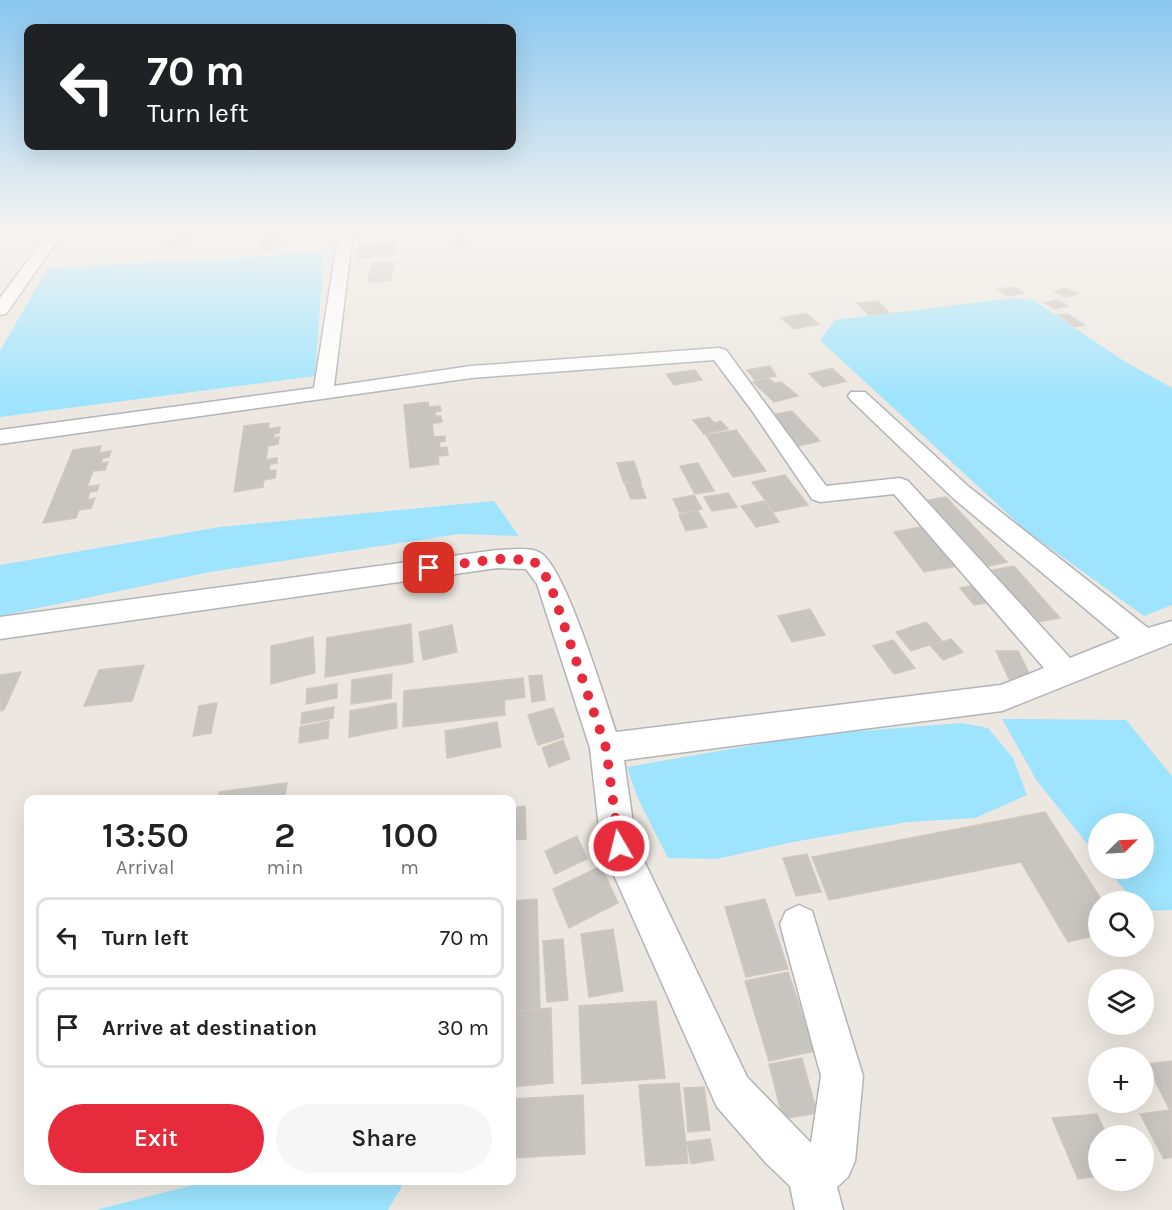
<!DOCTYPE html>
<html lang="en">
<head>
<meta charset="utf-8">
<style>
  body { margin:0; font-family:Karla,sans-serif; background:#f6f6f6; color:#222; height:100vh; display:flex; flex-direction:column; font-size:22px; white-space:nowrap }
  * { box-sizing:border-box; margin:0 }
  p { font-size:20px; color:#767676 }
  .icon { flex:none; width:33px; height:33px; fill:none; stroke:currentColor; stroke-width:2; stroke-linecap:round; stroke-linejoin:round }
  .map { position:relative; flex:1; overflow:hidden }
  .side { position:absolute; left:24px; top:795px; width:492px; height:390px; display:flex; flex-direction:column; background:#fff; border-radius:12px; box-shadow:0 6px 24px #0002 }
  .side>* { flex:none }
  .guide { position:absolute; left:24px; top:24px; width:492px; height:126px; border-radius:12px; box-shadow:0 6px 24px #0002; background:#202124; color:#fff; overflow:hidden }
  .needle { width:39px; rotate:66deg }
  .buttons { position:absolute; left:1088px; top:813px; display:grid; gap:12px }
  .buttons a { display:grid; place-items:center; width:66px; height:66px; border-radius:50%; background:#fff; box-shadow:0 6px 24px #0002; font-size:30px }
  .pin { position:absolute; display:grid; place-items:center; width:51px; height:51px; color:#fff; margin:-26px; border-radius:12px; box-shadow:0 3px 9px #0006 }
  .me { position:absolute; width:66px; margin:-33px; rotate:352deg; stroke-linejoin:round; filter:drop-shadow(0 0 4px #0008) }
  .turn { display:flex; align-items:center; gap:21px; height:126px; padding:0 24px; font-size:27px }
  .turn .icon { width:78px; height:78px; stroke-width:2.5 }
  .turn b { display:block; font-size:42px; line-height:51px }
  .eta { display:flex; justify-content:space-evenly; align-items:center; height:102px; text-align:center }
  .eta b { font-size:36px; font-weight:600; line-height:42px }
  .action { display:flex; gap:12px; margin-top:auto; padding:12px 24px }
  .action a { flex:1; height:69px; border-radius:36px; background:#e62b3d; color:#fff; font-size:24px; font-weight:600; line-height:69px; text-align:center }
  .action a+a { background:#f6f6f6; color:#222 }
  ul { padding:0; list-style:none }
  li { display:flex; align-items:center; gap:18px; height:81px; margin:0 12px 9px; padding:0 12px; border:3px solid #e0e0e0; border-radius:12px }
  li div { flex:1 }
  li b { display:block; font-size:22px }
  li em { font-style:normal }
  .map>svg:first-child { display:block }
  .water { fill:#9ee4fe }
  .building { fill:#c8c4bf; stroke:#d0c8bf; stroke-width:1.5 }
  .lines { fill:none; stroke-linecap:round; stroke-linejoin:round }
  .street-casing { stroke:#b1b4b8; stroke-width:3 }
  .street { fill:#fff; fill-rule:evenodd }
  .route { stroke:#e62b3d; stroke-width:10; stroke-dasharray:0 18 }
</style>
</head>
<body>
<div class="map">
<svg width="1172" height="1210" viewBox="0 0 1172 1210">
  <rect width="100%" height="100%" fill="#ece7e0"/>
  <path class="water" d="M324,253L315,376L0,417V351L48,268Z
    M1014,298L1033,300L1124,361L1172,388V605L1144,616L1024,529L820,340L835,320Z
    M494,501L519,536L459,534L210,572L0,616V565L220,527Z
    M1002,719L1126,720L1172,776V910L1143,911V902L1134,901L1107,869L1143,868V824H1098V857L1037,781Z
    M961,723L988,728L1013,758L1027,795L975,818L908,822L793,842L716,859L668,858L638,799L627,767L811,735Z
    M208,1181V1180L403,1181L401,1188L388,1210H96Z"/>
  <path class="building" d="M172,231H200L195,236L198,235L197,239L182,242L181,246L166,247Z
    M265,231H284L283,234L291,233L290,236H286L285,239H290L289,241L273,245L272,248L259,249Z
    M354,231H381L384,232L383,235L372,237L371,239L351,240Z
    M453,232H472L468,246H448Z
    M397,242L395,255L357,258L359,244Z
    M373,263H395L390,281L367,282Z
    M1014,287L1023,293L1007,296L998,289Z
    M1066,288L1078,294L1066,297L1054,291Z
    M1057,300L1068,306L1055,309L1044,303Z
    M878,301L890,313L869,315L857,303Z
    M806,313L819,324L794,329L781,318Z
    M1068,314L1084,325L1074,327L1058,315Z
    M770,366L776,376L755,380L747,370Z
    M832,368L846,381L823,387L809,374Z
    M695,370L702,380L674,385L666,374Z
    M768,378L774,383L781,382L798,396L774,402L753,382Z
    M428,402L429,407L440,406L441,411L435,412L436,416H441L442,422L432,424L434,437L445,436V441L439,442L440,448L447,447L448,455L438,456L439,464L410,468L404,405Z
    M792,411L820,441L799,446L772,415Z
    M709,417L714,423L721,421L728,429L704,434L693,420Z
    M269,423L268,429L280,427L279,433L274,434V438L279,437L278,444L268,446L266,460L277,458V463L270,464L269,471L276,470L275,478L264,480L263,487L234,492L244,426Z
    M736,430L766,471L733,477L706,435Z
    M101,446L99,453L111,451L109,457L103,458L101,463L108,462L105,470L93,471L87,487L99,485L97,491L90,492L87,500L95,498L91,508L79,510L76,518L43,523L73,450Z
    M634,461L641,482L624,483L617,463Z
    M698,463L714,491L695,494L680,466Z
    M785,475L808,505L774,512L752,482Z
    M640,482L646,498L631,499L625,484Z
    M728,493L737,507L712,511L704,497Z
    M694,495L702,509L680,513L673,499Z
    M946,497L1007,562L982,568L923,501Z
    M764,501L779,522L756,527L741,506Z
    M698,511L707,527L686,531L679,515Z
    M931,525L963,565L924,572L894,532Z
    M1014,566L1060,618L1033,623L988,571Z
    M980,584L995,601L974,605L960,588Z
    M810,609L825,635L792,642L778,616Z
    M926,622L942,641L911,651L896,632Z
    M411,624L413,662L325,677L327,638Z
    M452,625L457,652L423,660L419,632Z
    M313,637L315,673L271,684V646Z
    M951,639L963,652L943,660L931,646Z
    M893,640L915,668L894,674L873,646Z
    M996,651H1018L1032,679H1009Z
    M144,665L132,701L84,706L99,670Z
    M21,672L4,710L0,711V675Z
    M392,674L391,698L351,704L352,680Z
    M542,675L545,700L532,702L529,676Z
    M523,678L525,697L504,700L505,715L403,727L404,691Z
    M337,684V698L306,704L307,689Z
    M217,703L211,733L193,736L199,706Z
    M396,703L397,728L349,737L350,711Z
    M334,707L333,718L301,724L302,713Z
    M553,708L564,737L538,745L528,715Z
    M329,721L328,738L299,743L300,727Z
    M497,722L501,747L447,758L445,731Z
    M563,740L570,759L549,767L542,748Z
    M287,783L284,800H218L219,792Z
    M525,806L526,839L512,840V808Z
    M1045,812L1103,902H1098V935L1068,942L1021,862L829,900L812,857Z
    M577,836L587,859L555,874L545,851Z
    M807,854L821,892L796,896L783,858Z
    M601,866L618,903L569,928L553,889Z
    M537,899L540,1009L512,1012V901Z
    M765,899L788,969L746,977L725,907Z
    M613,929L623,991L589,997L581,934Z
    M563,939L568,1000L547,1002L543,941Z
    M788,972L815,1051L769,1061L745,981Z
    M656,1001L665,1078L582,1084L579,1006Z
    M551,1008L553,1083L512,1087V1011Z
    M802,1058L817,1113L783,1119L769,1064Z
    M1172,1061V1157L1164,1159L1140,1114L1170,1110L1146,1064Z
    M679,1083L688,1163L646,1166L639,1085Z
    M704,1087L710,1130L688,1132L684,1088Z
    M583,1095L585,1154L512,1158V1099Z
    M1097,1114L1107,1136H1098V1176L1078,1179L1052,1118Z
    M710,1139L714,1160L691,1164L687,1142Z"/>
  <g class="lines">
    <defs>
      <path id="street" d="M50,231H64L6,314L0,315V298Z
        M339,231H353L334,386L471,366L719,348L726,350L826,486L900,478L908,481L1070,658L1120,638L953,498L851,400L848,396L851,392H865L969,487L1148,628L1172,621V643L1002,711L624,760L636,844L747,1077L811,1143L821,1076L780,924L786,911L799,905L812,911L863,1076L855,1161L848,1177L837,1187L843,1210H795L790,1186L766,1163L717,1107L601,846L590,748L537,584L526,569L497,568L0,639V617L497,550C509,550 532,546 542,554C567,573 604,697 616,732L1001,685L1044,668L894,494L820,502L812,499L753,412L714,360L471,378L0,444V430L314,388Z"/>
    </defs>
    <use href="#street" class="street-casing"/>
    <use href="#street" class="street"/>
  </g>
  <linearGradient id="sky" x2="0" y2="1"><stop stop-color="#8ac7f1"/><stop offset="0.58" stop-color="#f6f4f1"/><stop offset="1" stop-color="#f6f4f1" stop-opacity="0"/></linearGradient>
  <rect width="1172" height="401" fill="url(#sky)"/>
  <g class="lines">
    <path class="route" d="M429,568L497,559L533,560L549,581L606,748L619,846"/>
  </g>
</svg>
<div class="buttons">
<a><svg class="needle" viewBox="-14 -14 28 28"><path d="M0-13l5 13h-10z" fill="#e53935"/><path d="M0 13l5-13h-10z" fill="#767676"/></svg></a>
<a><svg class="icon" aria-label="search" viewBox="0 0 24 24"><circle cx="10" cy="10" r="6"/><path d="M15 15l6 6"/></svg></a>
<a><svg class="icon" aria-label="layers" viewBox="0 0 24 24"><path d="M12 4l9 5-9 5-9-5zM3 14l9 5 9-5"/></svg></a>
<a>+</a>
<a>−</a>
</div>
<div class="pin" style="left:429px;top:568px;background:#d93025"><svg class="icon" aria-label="arrive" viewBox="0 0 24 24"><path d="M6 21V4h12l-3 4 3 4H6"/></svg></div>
<svg class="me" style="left:619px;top:846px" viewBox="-20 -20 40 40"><circle r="17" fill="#e62b3d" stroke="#fff" stroke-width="3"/><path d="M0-11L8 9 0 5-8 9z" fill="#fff"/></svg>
<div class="guide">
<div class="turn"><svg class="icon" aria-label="left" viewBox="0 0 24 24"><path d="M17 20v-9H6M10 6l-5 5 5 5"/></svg><div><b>70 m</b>Turn left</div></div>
</div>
<section class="side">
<div class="eta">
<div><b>13:50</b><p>Arrival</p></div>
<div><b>2</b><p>min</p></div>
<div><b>100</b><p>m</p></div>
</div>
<ul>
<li><svg class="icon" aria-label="left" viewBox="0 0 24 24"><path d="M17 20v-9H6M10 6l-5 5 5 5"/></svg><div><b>Turn left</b></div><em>70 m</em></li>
<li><svg class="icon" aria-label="arrive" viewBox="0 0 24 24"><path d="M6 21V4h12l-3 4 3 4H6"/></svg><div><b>Arrive at destination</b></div><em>30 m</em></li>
</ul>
<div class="action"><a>Exit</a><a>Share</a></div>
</section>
</div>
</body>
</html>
